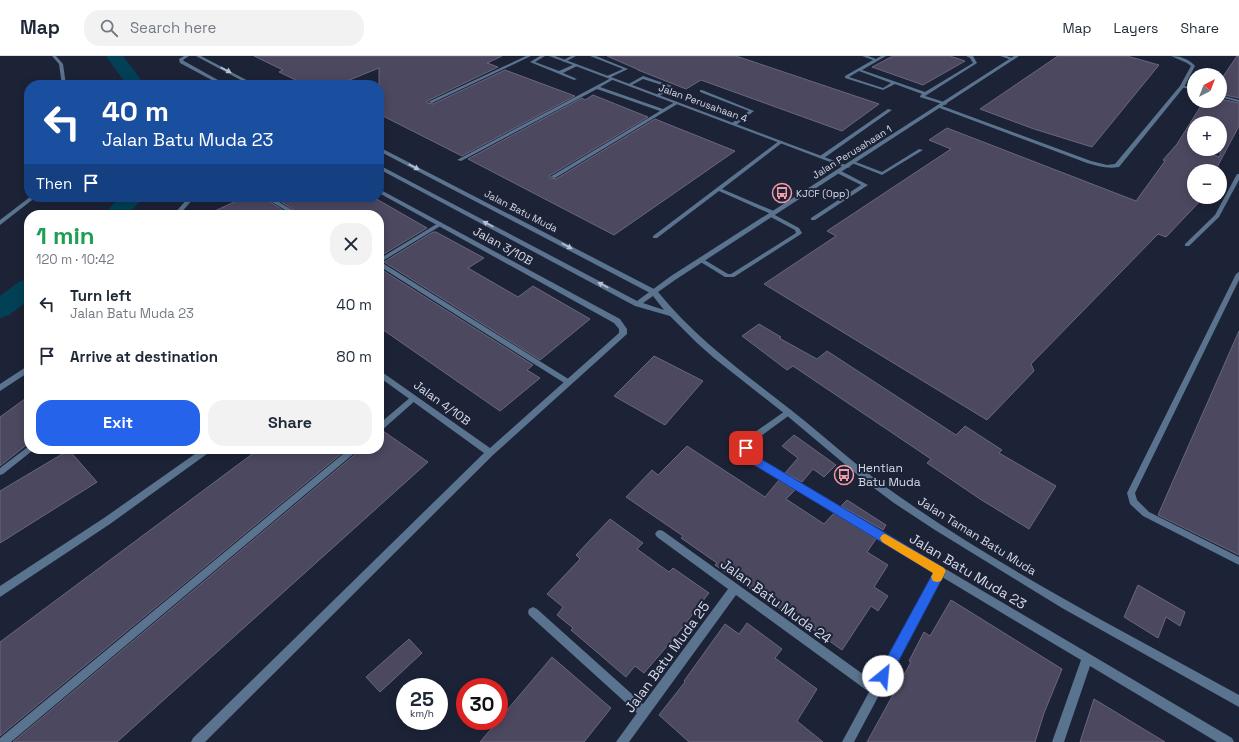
<!DOCTYPE html>
<html lang="en">
<head>
<meta charset="utf-8">
<style>
  body { margin:0; font-family:"Space Grotesk",sans-serif; background:#f2f2f3; color:#1f2937; height:100vh; display:flex; flex-direction:column; font-size:15px; white-space:nowrap }
  * { box-sizing:border-box; margin:0 }
  p { font-size:13px; color:#747a83 }
  .icon { flex:none; width:22px; height:22px; fill:none; stroke:currentColor; stroke-width:2; stroke-linecap:round; stroke-linejoin:round }
  .map { position:relative; flex:1; overflow:hidden }
  .details { position:absolute; left:24px; top:154px; width:360px; height:244px; display:flex; flex-direction:column; background:#fff; border-radius:16px; box-shadow:0 2px 10px #0003 }
  .details>* { flex:none }
  .guide { position:absolute; left:24px; top:24px; width:360px; height:122px; border-radius:16px; box-shadow:0 2px 10px #0003; background:#1a4fa0; color:#fff; overflow:hidden }
  .needle { width:26px; rotate:42deg }
  .tools { position:absolute; left:1187px; top:12px; display:grid; gap:8px }
  .tools a { display:grid; place-items:center; width:40px; height:40px; border-radius:50%; background:#fff; box-shadow:0 2px 10px #0003; font-size:20px }
  .speed { position:absolute; left:396px; top:622px; display:flex; gap:8px; font-size:20px; font-weight:700; text-align:center }
  .speed>* { display:grid; place-content:center; width:52px; height:52px; border-radius:50%; background:#fff; box-shadow:0 2px 10px #0003; line-height:1 }
  .speed small { font-size:10px; font-weight:400 }
  .speed .limit { border:6px solid #d22; background:#fff; color:#111 }
  .pin { position:absolute; display:grid; place-items:center; width:34px; height:34px; color:#fff; margin:-17px; border-radius:8px; box-shadow:0 2px 6px #0006 }
  .me { position:absolute; width:44px; margin:-22px; rotate:28deg; stroke-linejoin:round; filter:drop-shadow(0 0 3px #0008) }
  .turn { display:flex; align-items:center; gap:14px; height:84px; padding:0 12px; font-size:18px }
  .turn .icon { width:52px; height:52px; stroke-width:2.5 }
  .turn b { display:block; font-size:28px; line-height:34px }
  .then { display:flex; align-items:center; height:38px; padding:0 12px; background:#0003; gap:8px; font-size:15px }
  .round { display:grid; place-items:center; flex:none; width:42px; height:42px; border-radius:16px; background:#f2f2f3 }
  .summary { display:flex; align-items:center; justify-content:space-between; height:68px; padding:0 12px }
  h1 { font-size:24px; font-weight:800; line-height:30px; color:#1e9e55 }
  .action { display:flex; gap:8px; margin-top:auto; padding:8px 12px }
  .action a { flex:1; height:46px; border-radius:16px; background:#2563eb; color:#fff; font-size:16px; font-weight:800; line-height:46px; text-align:center }
  .action a+a { background:#f2f2f3; color:#1f2937 }
  ul { padding:0; list-style:none }
  li { display:flex; align-items:center; gap:12px; height:52px; padding:0 12px }
  li div { flex:1 }
  li b { display:block; font-size:15px }
  li em { font-style:normal }
  header { display:flex; align-items:center; gap:24px; box-sizing:border-box; height:56px; padding:0 20px; background:#fff; border-bottom:1px solid #e0e1e3 }
  header strong { font-size:19px }
  nav { display:flex; gap:22px; margin-inline-start:auto; font-size:14px }
  .search { width:280px; height:36px; background:#f2f2f3; display:flex; align-items:center; gap:10px; box-sizing:border-box; padding:0 14px; border-radius:16px; color:#747a83; font-size:15px }
  .map>svg:first-child { display:block }
  .lines { fill:none; stroke-linecap:round; stroke-linejoin:round }
  .river { fill:#024056; fill-rule:evenodd }
  .building { fill:#4c4860; stroke:#6a6680; fill-rule:evenodd }
  .service { fill:#5a738e; fill-rule:evenodd }
  .minor { fill:#5a738e; fill-rule:evenodd }
  .tertiary { fill:#5a738e; fill-rule:evenodd }
  .oneway { fill:#b7c1d2 }
  .route { fill:#2563eb; stroke:#184099 }
  .slow { fill:#f59e0b }
  .labels { text-anchor:middle; dominant-baseline:central; stroke-width:4; stroke-linejoin:round; paint-order:stroke }
  .far-street-label { font-size:10px; fill:#d6dbe9; stroke:#1d2337 }
  .far-poi-label { font-size:10px; fill:#d6dbe9; stroke:#1d2337; text-anchor:start }
  .street-label { font-size:12px; fill:#d6dbe9; stroke:#1d2337 }
  .poi-label { font-size:12px; fill:#d6dbe9; stroke:#1d2337; text-anchor:start }
  .near-street-label { font-size:14px; fill:#d6dbe9; stroke:#1d2337 }
</style>
</head>
<body>
<header>
<strong>Map</strong>
<div class="search"><svg class="icon" aria-label="search" viewBox="0 0 24 24"><circle cx="10" cy="10" r="6"/><path d="M15 15l6 6"/></svg>Search here</div>
<nav><a>Map</a><a>Layers</a><a>Share</a></nav>
</header>
<div class="map">
<svg width="1239" height="686" viewBox="0 0 1239 686">
  <rect width="100%" height="100%" fill="#1d2337"/>
  <g class="lines">
    <path class="river" d="M106,0H123L145,29H127Z
      M120,141H144L127,159H103Z
      M29,223V244L9,259L0,262V240L20,225Z"/>
  </g>
  <path class="building" d="M254,0H502L487,7L498,11L427,45V47L433,48L505,14L575,40L462,100L379,58V12L337,29H306L279,16L283,14Z
    M607,0H736L879,48L842,75L701,24L686,33L638,14H639Z
    M893,0H950L965,5L923,29L872,11Z
    M1058,0H1127L1159,9L1092,91L1034,73L980,53Z
    M1237,0H1239V42L1220,38V25Z
    M593,39L648,61L549,120L550,122L556,123L655,63L735,95L614,179L468,103L582,42L585,44Z
    M1220,43L1239,47V70L1215,115H1194V141H1204L1166,181L1158,178L1031,308L1034,315L987,364L764,228L836,180L827,175L951,93L929,84L947,72L1136,145L1165,105L1163,104L1177,88L1204,45H1220ZM1194,67H1220V101L1194,93Z
    M245,141H263L290,159H206Z
    M274,141H373L427,172L379,201V159H301Z
    M433,176H436L484,202L468,212L518,241L533,230L590,263L540,304L384,206Z
    M379,212L533,309L527,314L540,322L500,355L379,271Z
    M759,268L781,281L779,282L817,303L827,295L956,379L965,370L1002,394L999,397L1056,430L1029,473L980,443L927,407L931,403L793,310L787,314L742,280Z
    M1239,275V499L1158,459Z
    M654,300L703,325L665,369L614,340Z
    M29,340V387L0,410V361Z
    M383,375L428,406L117,686H13L358,396L359,393H379V376Z
    M794,379L836,409L824,421L813,413L802,426L785,417L798,402L782,390Z
    M687,390L765,441L779,424L795,434L786,443L824,468L834,457L876,483L867,496L888,509L874,531L888,540L878,555L871,550L842,594L807,569L805,572L779,552L715,509L717,507L681,482L683,480L626,441L652,414L658,419Z
    M259,393H347L0,680V586Z
    M69,394L97,426L0,487V435Z
    M847,444L886,469L883,474L841,450Z
    M610,463L643,487L637,493L669,516L673,512L709,537L675,581L644,617L635,610L626,621L571,574L573,572L557,559L563,551L547,538L580,503L576,499Z
    M1138,529L1185,556L1180,570L1166,561L1158,582L1124,561Z
    M951,544L1062,613L1044,657L1035,686H867L911,606L909,605L924,576L930,580Z
    M747,567L782,593L775,602L817,633L797,665L823,686H689L659,659L685,626L684,625L725,568L739,578Z
    M409,583L422,597L380,636L366,621Z
    M552,601L611,652L584,686H480Z
    M1094,643L1165,686H1080Z"/>
  <g class="lines">
    <path class="service" d="M52,0H56L63,8L66,29H62L59,8Z
      M526,0H531L432,47L428,46Z
      M540,0H545L535,6L559,15L575,8H577V10L563,17L577,23L574,24L530,6Z
      M571,0H576L565,6L562,5Z
      M590,0H596L628,13L609,22H607V20L623,13Z
      M862,0H868L876,3L881,0H886L862,14L925,36L973,7L970,2L966,0H973L977,7L925,40L947,47V48L945,49L920,41V40L922,38L895,28L883,34L845,22V20L873,4ZM859,15L891,27L883,32L849,21Z
      M643,20L672,30L673,31L658,41L656,40V39L668,31L643,23L630,30L627,29Z
      M611,22L614,23L600,31L663,53L675,46L679,47L555,122L550,121L660,55L597,33L461,105L457,104Z
      M1181,29L1194,32V34L1181,31Z
      M700,34H702L754,55L736,69H732V67L749,55L700,36Z
      M1220,39L1239,44V46L1220,41Z
      M888,53L892,54L824,102H820V100Z
      M779,85L783,86L722,133L776,156V158H773L799,172L802,177L801,178L734,221H725L699,205V203H703L728,218H731L796,177L795,174L767,159L771,158L719,135L657,182H653V180Z
      M919,93L923,94L882,119L852,107L856,106L882,116Z
      M837,115H841L868,129L815,164H811V162L861,129L837,117Z
      M1237,118H1239V124L1219,161L1189,190H1185V188L1215,159Z
      M30,141H36L0,169V164Z
      M264,141H271L300,159H293Z
      M440,166L443,168L442,169L381,206L570,324L571,326L570,328H566L379,210V203Z
      M1239,216V224L1135,437L1137,444L1149,456L1239,501V509L1143,460L1130,448L1127,437L1236,218Z
      M414,339L417,342L416,344L382,374L379,375V368L412,340Z
      M29,390V393H33L32,395L3,418L0,419V412Z
      M349,393H358L357,395L11,686H0V682Z"/>
    <path class="minor" d="M184,0H189L183,4L184,5L227,29H221L180,7L179,3Z
      M196,0H201L256,29H250Z
      M549,0H555L851,111L846,112Z
      M1000,0H1007L1014,3L1012,4Z
      M1171,0C1180,0 1189,3 1195,10L1184,31L1119,111C1107,113 1098,110 1087,107L937,51L942,50L1091,105L1107,109L1115,108L1180,30L1191,10L1187,7Z
      M379,91L656,234L657,236L656,238H652L379,95Z
      M379,109L639,246L641,248L639,250H635L379,113Z
      M379,133L620,263L627,273V278L493,399L205,686H191L193,682L484,397L379,321V314L490,392L619,277V273L614,267L379,137Z
      M189,141H195L179,159H173Z
      M29,309V316L0,335V328Z
      M788,353L791,354L792,356L791,358L754,385L750,392L756,401L1232,682L1234,686H1217L1090,610L1064,686H1052L1081,604L942,521L854,686H842L869,636L736,539L629,686H616L637,657L529,559L528,556L529,553L533,551L537,553L643,648L728,533L657,481L655,478L657,475L660,474L663,475L874,626L934,516L750,405L742,392L748,381Z
      M202,393H212L211,395L110,468L0,541V530L104,462Z"/>
    <path class="tertiary" d="M1014,0H1019L675,224L658,236C696,283 744,317 791,354C828,383 862,415 900,441C1007,516 1125,576 1239,639V651L1062,552L935,474L894,447L866,426L785,358L714,302L697,287L670,260L635,250L633,248L671,220ZM653,240L664,254L643,247Z"/>
  </g>
  <defs><path id="oneway-solid" d="M-6-.8H1V-3.2L6.5 0L1 3.2V.8H-6Z"/></defs>
  <g class="oneway">
    <use href="#oneway-solid" transform="translate(226 14) rotate(27)"/>
    <use href="#oneway-solid" transform="translate(414 111) rotate(27)"/>
    <use href="#oneway-solid" transform="translate(488 168) rotate(-152)"/>
    <use href="#oneway-solid" transform="translate(567 190) rotate(27)"/>
    <use href="#oneway-solid" transform="translate(603 229) rotate(-152)"/>
  </g>
  <path class="route" d="M746,388L749,389L756,400L944,512L946,515L944,519L888,625L883,627L879,625L877,620L879,616L933,517L749,406L741,392Z"/>
  <path class="slow" d="M885,478L944,512L946,515L941,525L937,526L933,525L931,521L933,517L882,486L880,482L882,479Z"/>
  <defs>
    <symbol id="bus-ring" viewBox="-11 -11 22 22"><circle r="9.5" fill="#1d2337" stroke="#f49aa2" stroke-width="1.5"/><path d="M-5-6H5V4H4V6H2V4H-2V6H-4V4H-5ZM-3.5-4V0h7V-4ZM-3.5 1.2v1.5H-2V1.2ZM2 1.2v1.5H3.5V1.2Z" fill="#f49aa2"/></symbol>
  </defs>
  <g fill-rule="evenodd">
    <use href="#bus-ring" x="771" y="126" width="22" height="22"/>
    <use href="#bus-ring" x="833" y="408" width="22" height="22"/>
  </g>
  <g class="labels">
    <g class="far-street-label">
      <text transform="translate(703 47) rotate(20)">Jalan Perusahaan 4</text>
      <text transform="translate(852 96) rotate(-32)">Jalan Perusahaan 1</text>
      <text transform="translate(521 155) rotate(27)">Jalan Batu Muda</text>
    </g>
    <g class="far-poi-label">
      <text x="796" y="137">KJCF (Opp)</text>
    </g>
    <g class="street-label">
      <text transform="translate(503 190) rotate(29)">Jalan 3/10B</text>
      <text transform="translate(442 347) rotate(36)">Jalan 4/10B</text>
      <text transform="translate(977 480) rotate(32)">Jalan Taman Batu Muda</text>
    </g>
    <g class="poi-label">
      <text x="858" y="412">Hentian<tspan x="858" dy="14">Batu Muda</tspan></text>
    </g>
    <g class="near-street-label">
      <text transform="translate(968 515) rotate(31)">Jalan Batu Muda 23</text>
      <text transform="translate(776 545) rotate(36)">Jalan Batu Muda 24</text>
      <text transform="translate(667 601) rotate(-54)">Jalan Batu Muda 25</text>
    </g>
  </g>
</svg>
<div class="tools">
<a><svg class="needle" viewBox="-14 -14 28 28"><path d="M0-13l5 13h-10z" fill="#e53935"/><path d="M0 13l5-13h-10z" fill="#747a83"/></svg></a>
<a>+</a>
<a>−</a>
</div>
<div class="speed"><div>25<small>km/h</small></div><div class="limit">30</div></div>
<div class="pin" style="left:746px;top:392px;background:#d93025"><svg class="icon" aria-label="arrive" viewBox="0 0 24 24"><path d="M6 21V4h12l-3 4 3 4H6"/></svg></div>
<svg class="me" style="left:883px;top:620px" viewBox="-20 -20 40 40"><circle r="19" fill="#fff"/><path d="M0-13L10 11 0 6-10 11z" fill="#2563eb"/></svg>
<div class="guide">
<div class="turn"><svg class="icon" aria-label="left" viewBox="0 0 24 24"><path d="M17 20v-9H6M10 6l-5 5 5 5"/></svg><div><b>40 m</b>Jalan Batu Muda 23</div></div>
<div class="then">Then<svg class="icon" aria-label="arrive" viewBox="0 0 24 24"><path d="M6 21V4h12l-3 4 3 4H6"/></svg></div>
</div>
<section class="details">
<div class="summary"><div><h1>1 min</h1><p>120 m · 10:42</p></div><a class="round"><svg class="icon" aria-label="close" viewBox="0 0 24 24"><path d="M6 6l12 12M18 6L6 18"/></svg></a></div>
<ul>
<li><svg class="icon" aria-label="left" viewBox="0 0 24 24"><path d="M17 20v-9H6M10 6l-5 5 5 5"/></svg><div><b>Turn left</b><p>Jalan Batu Muda 23</p></div><em>40 m</em></li>
<li><svg class="icon" aria-label="arrive" viewBox="0 0 24 24"><path d="M6 21V4h12l-3 4 3 4H6"/></svg><div><b>Arrive at destination</b></div><em>80 m</em></li>
</ul>
<div class="action"><a>Exit</a><a>Share</a></div>
</section>
</div>
</body>
</html>
